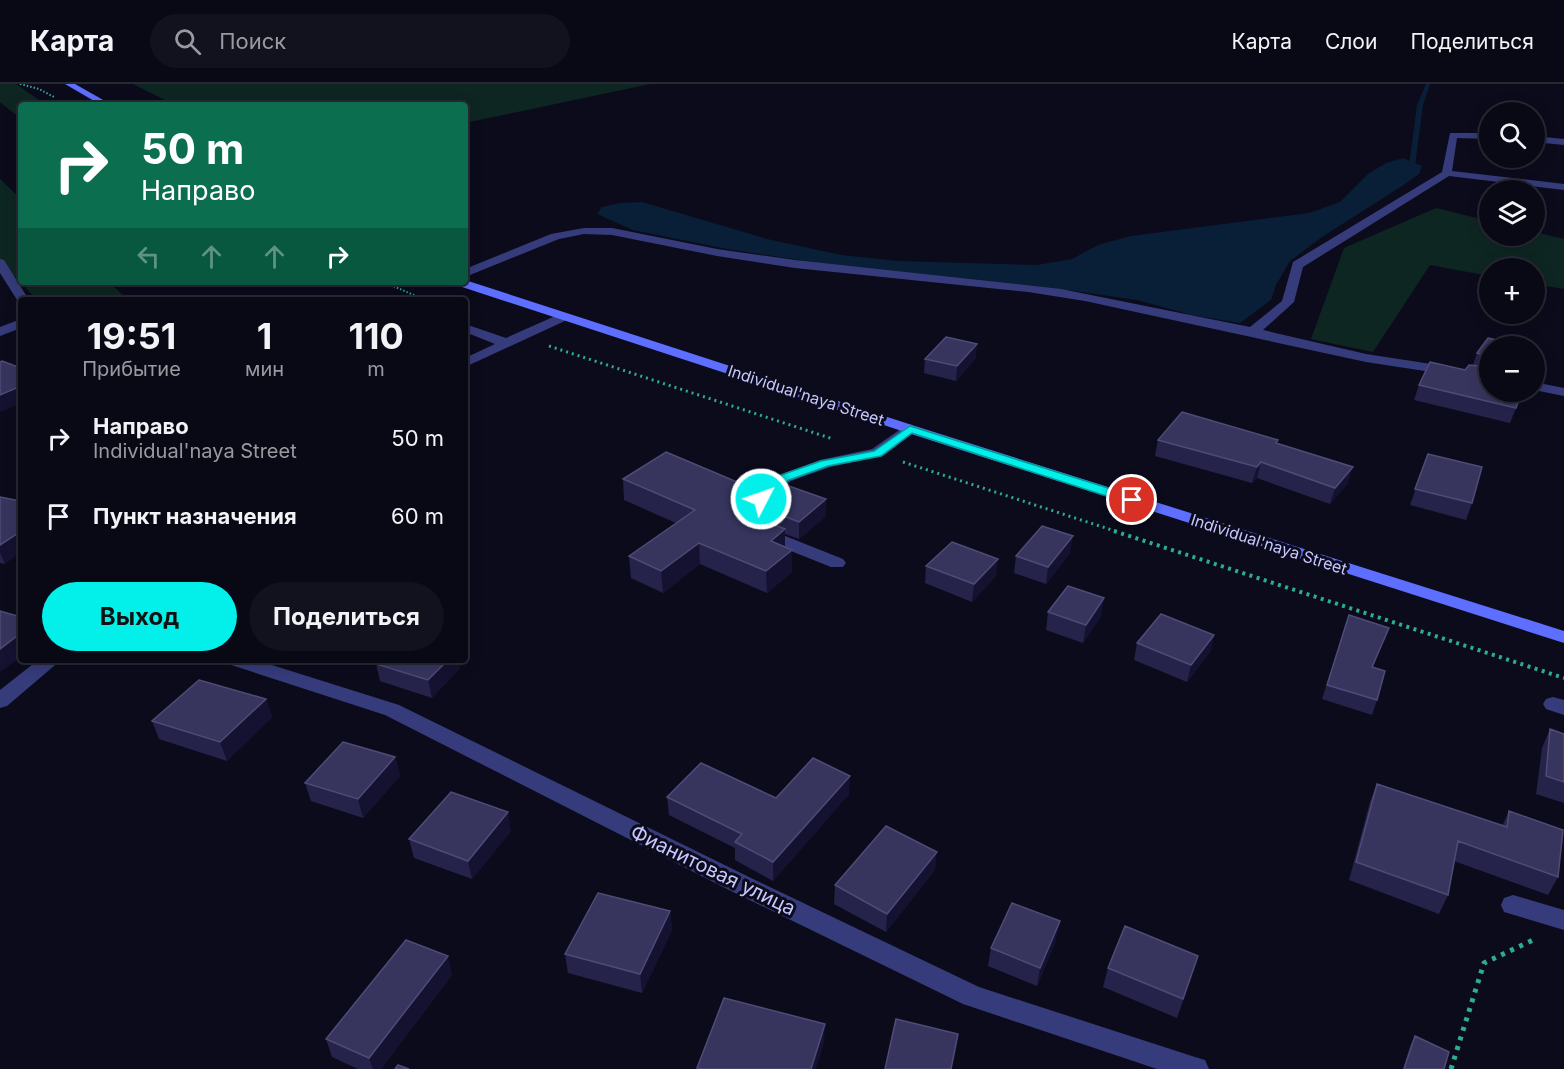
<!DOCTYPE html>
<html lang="ru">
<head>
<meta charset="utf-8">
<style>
  body { margin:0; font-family:Inter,sans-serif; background:#12111e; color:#f1f3f6; height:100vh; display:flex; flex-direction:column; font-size:22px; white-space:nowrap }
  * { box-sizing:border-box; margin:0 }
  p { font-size:20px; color:#999aa0 }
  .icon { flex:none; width:33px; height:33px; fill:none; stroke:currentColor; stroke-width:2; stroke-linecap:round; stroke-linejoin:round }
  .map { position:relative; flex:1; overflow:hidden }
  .drawer { position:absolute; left:18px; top:213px; width:450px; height:366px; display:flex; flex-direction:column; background:#090815; border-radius:6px; box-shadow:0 3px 15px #0003,0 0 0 2px #292934 }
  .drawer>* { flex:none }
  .top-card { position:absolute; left:18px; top:18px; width:450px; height:183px; border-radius:6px; box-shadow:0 3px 15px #0003,0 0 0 2px #292934; background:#0b6e4f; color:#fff; overflow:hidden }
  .fabs { position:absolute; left:1479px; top:18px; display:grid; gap:12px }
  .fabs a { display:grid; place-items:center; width:66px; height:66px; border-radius:50%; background:#090815; box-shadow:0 3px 15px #0003,0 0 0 2px #292934; font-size:30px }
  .pin { position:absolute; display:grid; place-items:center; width:51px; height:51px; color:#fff; margin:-26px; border:3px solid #fff; border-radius:50%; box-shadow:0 2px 6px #0007 }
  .me { position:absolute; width:66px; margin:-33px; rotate:49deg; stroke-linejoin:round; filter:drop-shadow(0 0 4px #0008) }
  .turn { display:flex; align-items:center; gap:21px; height:126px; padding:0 24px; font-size:27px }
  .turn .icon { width:78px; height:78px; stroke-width:2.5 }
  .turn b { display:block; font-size:42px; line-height:51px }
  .lanes { display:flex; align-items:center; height:57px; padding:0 24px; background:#0003; justify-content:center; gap:30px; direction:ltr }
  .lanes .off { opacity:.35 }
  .eta { display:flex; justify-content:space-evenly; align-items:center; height:102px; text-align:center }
  .eta b { font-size:36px; font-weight:700; line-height:42px }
  .action { display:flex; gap:12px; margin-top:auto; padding:12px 24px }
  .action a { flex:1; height:69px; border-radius:36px; background:#02efea; color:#111; font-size:24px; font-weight:700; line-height:69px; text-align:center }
  .action a+a { background:#12111e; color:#f1f3f6 }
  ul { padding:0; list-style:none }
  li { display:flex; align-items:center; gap:18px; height:78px; padding:0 24px }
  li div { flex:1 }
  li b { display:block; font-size:22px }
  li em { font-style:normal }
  header { display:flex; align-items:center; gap:36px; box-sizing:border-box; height:84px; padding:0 30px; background:#090815; border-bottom:2px solid #292934 }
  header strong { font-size:28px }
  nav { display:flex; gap:33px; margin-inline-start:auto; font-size:21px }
  .search { width:420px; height:54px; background:#12111e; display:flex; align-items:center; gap:15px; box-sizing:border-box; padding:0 21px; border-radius:33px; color:#999aa0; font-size:22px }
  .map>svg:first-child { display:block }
  .green { fill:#0e2622 }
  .water { fill:#091f37 }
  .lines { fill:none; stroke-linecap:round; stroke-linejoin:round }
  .stream { fill:#091f37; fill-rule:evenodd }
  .path-far3 { stroke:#2dac95; stroke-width:2; stroke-dasharray:1.5 2; stroke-linecap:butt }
  .path-far2 { stroke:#2dac95; stroke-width:3; stroke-dasharray:2 4; stroke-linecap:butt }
  .path-far1 { stroke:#2dac95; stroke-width:4; stroke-dasharray:3 4.5; stroke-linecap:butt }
  .path { stroke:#2dac95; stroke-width:5; stroke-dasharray:4 6; stroke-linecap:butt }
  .lane { fill:#363c7b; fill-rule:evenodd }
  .street { fill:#363c7b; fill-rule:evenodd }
  .secondary { fill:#5e6efe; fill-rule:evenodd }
  .wall { fill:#26234b }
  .shaded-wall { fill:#141230 }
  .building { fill:#37355e; stroke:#4e4c77; stroke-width:1.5 }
  .route { fill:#02efea; stroke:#019b98; stroke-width:1.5 }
  .labels { text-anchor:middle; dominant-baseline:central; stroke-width:6; stroke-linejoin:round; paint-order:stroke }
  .street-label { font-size:16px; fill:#c6c7ff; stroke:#0c0b1c }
  .near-street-label { font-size:20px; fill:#c6c7ff; stroke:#0c0b1c }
</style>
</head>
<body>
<header>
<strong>Карта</strong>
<div class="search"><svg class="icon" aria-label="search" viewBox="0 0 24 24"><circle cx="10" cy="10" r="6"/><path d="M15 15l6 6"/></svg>Поиск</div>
<nav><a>Карта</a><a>Слои</a><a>Поделиться</a></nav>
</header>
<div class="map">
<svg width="1564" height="985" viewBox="0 0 1564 985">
  <rect width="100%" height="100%" fill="#0c0b1c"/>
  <path class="green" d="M0,0H16L46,21H21V35L0,18Z
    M133,0H650L465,39V21H175Z
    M0,95L21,115V198H109L128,216H37L0,177Z
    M1436,124L1489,137L1490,152H1534L1535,148L1564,155V205L1535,200L1534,184H1490L1489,192L1430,181L1373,268L1311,255L1344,164Z"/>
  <path class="water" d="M1403,74L1422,82L1419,90L1402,102L1322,153L1290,177L1276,201L1271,216L1240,239L1192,231L1137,216L1075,207L832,181L727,165L633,146L597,130L602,123L620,119L642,118L767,155L841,171L898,177L1037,181L1072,175L1098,161L1131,152L1309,129L1340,118L1368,90L1386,79Z"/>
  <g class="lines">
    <path class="stream" d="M1426,0H1430L1423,21L1415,82L1412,84L1409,82L1417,21Z"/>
    <path class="path-far3" d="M20,0L39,5L54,13
      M384,198L425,216"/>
    <path class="path-far2" d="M549,262L833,355
      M903,378L1118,448"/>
    <path class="path-far1" d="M1114,447L1564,594"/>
    <path class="path" d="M1451,985L1484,879L1535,855"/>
    <path class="lane" d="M910,340L918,345L915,348L883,372L830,383L791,397L758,427L760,442L843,475L846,479L843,483H831L746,449L741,426L779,391L820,376L872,365L905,342Z
      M1553,613L1564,616V631L1546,625L1543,620L1546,615Z
      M1513,811L1564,826V846L1504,828L1501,821L1504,814Z"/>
    <path class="street" d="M1450,49H1490V55L1457,54L1452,87L1564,100V106L1449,92L1303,183L1294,218L1263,246L1366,270L1490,289V297L1366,278L1085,217L1028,208L795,184L717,172L612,151L584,150L559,155L465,193V185L551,150L584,144H612L717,165L795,176L1061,205L1250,243L1282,217L1293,178L1442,88Z
      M1534,52L1564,55V61L1534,58Z
      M0,175L4,176L29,216H21V219H19L0,189Z
      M562,229L568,233L567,236L465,283V274L495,260L465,248V240L506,254Z
      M21,235V244L0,252V243Z
      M1534,298L1564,304V312L1534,306Z
      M38,576H61L7,622L0,624V606Z
      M225,576H256L399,621L751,794L979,903L1195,973L1205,976L1209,985H1157L963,920L733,808L385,631L228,580Z"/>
    <path class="secondary" d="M65,0H75L112,21H101Z
      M465,196L915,342L1564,547V559L905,348L456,201L454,198H465Z"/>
  </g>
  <path class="wall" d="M1490,262V308L1516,324L1510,339L1414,316L1419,301L1465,286L1473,281L1477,269Z
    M976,274L956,297L924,289L925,275Z
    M1158,356L1277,359L1348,399L1330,420L1257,394L1252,399L1155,372Z
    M1428,370L1472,419L1466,436L1410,421Z
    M623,395L743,421V428L761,435L760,413L765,415H826V432L799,455L785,450V463L792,466V488L767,509L700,480L663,509L631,494L629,472L676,439L624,416Z
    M0,413L5,480L0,479Z
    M1070,469L1046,500L1014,489L1016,472Z
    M926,482L996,492L972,518L925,499Z
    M1048,528L1101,532L1083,559L1046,546Z
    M1349,531L1383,559L1373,583L1377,616L1372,631L1322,615Z
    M1214,551L1210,568L1187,598L1134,576L1137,559Z
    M376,580L460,584L432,614L380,597Z
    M266,615L272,633L227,677L159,655L152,637Z
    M1550,645L1564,650V719L1536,710L1542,664Z
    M395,673L400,692L363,734L311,717L305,699Z
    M1377,700L1502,742L1509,727L1558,793L1548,811L1454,777L1448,811L1439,830L1349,796L1370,718Z
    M849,710L773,797L735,776V764L669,731L667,713L776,714Z
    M511,747L472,795L414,774L409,755Z
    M935,786L886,848L834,820L835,801Z
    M670,827L672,846L642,909L568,889L565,870Z
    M1056,856L1037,902L988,882L991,864Z
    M1108,884L1192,891L1177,934L1103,903Z
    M452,891L381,985H358L332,973L326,955Z
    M1415,952L1444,985H1403L1410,962Z"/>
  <path class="shaded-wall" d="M977,260L976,274L956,297L957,282Z
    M21,302V319L0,328V311Z
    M1261,378L1257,394L1252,399L1257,383Z
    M1353,383L1348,399L1330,420L1335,404Z
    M742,400L743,421L739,426L738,405Z
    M826,415V432L799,455V438Z
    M785,445V467L771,457Z
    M21,447V468L5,480L0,469V461Z
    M1073,452L1070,469L1046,500L1048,483Z
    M699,459L700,480L663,509L661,487Z
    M792,466V488L767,509L766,487Z
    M998,475L996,492L972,518L974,500Z
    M1104,514L1101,532L1083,559L1086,541Z
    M1389,544L1383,559L1367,598L1372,583Z
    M21,549V573L0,588V565Z
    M1214,551L1210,568L1187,598L1191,581Z
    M448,576H459L460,584L432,614L428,596Z
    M266,615L272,633L227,677L220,658Z
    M395,673L400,692L363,734L358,715Z
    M850,692L849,710L773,797V778Z
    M508,728L511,747L472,795L468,777Z
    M937,768L935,786L886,848L887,830Z
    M670,827L672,846L642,909L640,890Z
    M1060,837L1056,856L1037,902L1040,884Z
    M448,872L452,891L381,985H373L369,974Z
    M825,940L824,959L816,985H811Z"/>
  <path class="building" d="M946,253L977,260L957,282L925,275Z
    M1488,254L1523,262H1490V272L1477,269Z
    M2,277L21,284V302L0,311V278Z
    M1430,278L1465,286L1469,281L1490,283V308H1522L1516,324L1419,301Z
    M1182,328L1278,356L1276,359L1353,383L1335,404L1261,378L1257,383L1158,356Z
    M666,368L742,400L738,405L743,428L785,445L771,457L792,466L766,487L699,459L661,487L629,472L695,426L623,395Z
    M1428,370L1482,383L1472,419L1415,405Z
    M783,400L826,415L799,438L762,424L760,413L765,415Z
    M0,413L21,417V447L0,461Z
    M1042,442L1073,452L1048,483L1016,472Z
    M952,458L998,475L974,500L926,482Z
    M1068,502L1104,514L1086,541L1048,528Z
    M0,527L21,533V549L0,565Z
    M1161,530L1214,551L1191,581L1137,559Z
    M1349,531L1389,544L1372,583L1385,587L1377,616L1327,601Z
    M380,576H448L428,596L376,580Z
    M199,596L266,615L220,658L152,637Z
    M1550,645L1564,650V698L1546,692Z
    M343,658L395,673L358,715L305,699Z
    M813,674L850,692L773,778L735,758L742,750L667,713L701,679L776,714Z
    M1377,700L1507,743L1509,727L1563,746L1558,793L1458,757L1448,811L1356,778Z
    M451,708L508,728L468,777L409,755Z
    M886,742L937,768L887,830L835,801Z
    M598,809L670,827L640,890L565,870Z
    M1012,819L1060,837L1040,884L991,864Z
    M1125,842L1198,872L1183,915L1108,884Z
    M406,856L448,872L369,974L326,955Z
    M724,914L825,940L811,985H702L697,984Z
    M896,935L958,950L951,985H885Z
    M1415,952L1449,968L1444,985H1404Z
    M398,981L409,985H395Z"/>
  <path class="route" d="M910,342L1137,413L1138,416L1137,419H1128L912,349L881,372L828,382L789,396L765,418L761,419L755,415L781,391L821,377L874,367Z"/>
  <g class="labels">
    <g class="street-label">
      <text transform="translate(806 311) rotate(18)">Individual'naya Street</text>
      <text transform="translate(1269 460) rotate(18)">Individual'naya Street</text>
    </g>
    <g class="near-street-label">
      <text transform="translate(713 786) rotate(26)">Фианитовая улица</text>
    </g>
  </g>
</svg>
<div class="fabs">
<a><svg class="icon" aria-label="search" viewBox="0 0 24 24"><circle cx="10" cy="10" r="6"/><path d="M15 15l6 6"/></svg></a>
<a><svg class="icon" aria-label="layers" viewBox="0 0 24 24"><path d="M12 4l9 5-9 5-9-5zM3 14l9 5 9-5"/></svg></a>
<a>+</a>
<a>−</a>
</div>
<div class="pin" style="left:1132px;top:416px;background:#d93025"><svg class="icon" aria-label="arrive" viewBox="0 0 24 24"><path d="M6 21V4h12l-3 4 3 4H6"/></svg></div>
<svg class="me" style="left:761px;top:415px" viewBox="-20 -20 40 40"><circle r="17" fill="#02efea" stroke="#fff" stroke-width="3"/><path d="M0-11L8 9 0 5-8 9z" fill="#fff"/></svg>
<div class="top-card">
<div class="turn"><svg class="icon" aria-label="right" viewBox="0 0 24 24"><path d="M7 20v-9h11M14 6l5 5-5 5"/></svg><div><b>50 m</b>Направо</div></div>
<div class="lanes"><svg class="icon off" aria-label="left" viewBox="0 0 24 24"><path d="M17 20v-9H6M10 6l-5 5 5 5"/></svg><svg class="icon off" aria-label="ahead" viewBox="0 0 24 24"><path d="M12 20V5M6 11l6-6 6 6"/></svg><svg class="icon off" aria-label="ahead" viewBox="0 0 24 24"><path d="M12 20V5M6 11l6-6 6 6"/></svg><svg class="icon" aria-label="right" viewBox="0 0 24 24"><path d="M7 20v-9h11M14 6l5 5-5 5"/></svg></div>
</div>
<section class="drawer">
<div class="eta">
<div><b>19:51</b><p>Прибытие</p></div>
<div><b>1</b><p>мин</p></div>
<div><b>110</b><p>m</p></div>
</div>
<ul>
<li><svg class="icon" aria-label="right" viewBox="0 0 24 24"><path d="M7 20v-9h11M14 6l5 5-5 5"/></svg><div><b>Направо</b><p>Individual'naya Street</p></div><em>50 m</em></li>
<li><svg class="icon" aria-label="arrive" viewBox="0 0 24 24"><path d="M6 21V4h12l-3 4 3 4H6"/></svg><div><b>Пункт назначения</b></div><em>60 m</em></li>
</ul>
<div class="action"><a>Выход</a><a>Поделиться</a></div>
</section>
</div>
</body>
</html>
